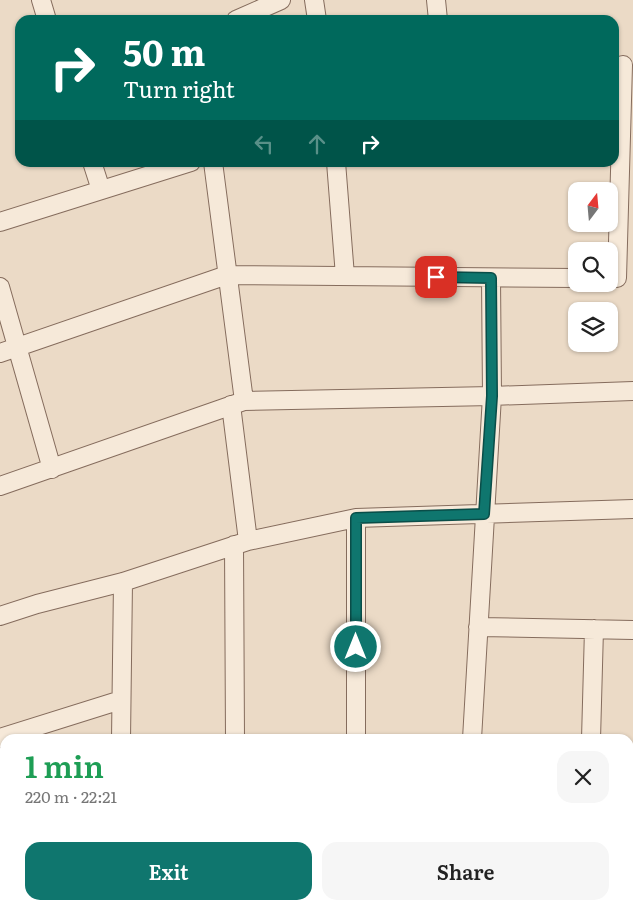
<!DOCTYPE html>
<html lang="en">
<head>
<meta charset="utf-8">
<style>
  body { margin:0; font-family:Literata,serif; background:#f6f6f6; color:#222; height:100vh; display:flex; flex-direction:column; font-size:19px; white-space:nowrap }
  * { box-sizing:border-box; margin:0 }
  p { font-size:16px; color:#767676 }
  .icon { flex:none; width:28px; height:28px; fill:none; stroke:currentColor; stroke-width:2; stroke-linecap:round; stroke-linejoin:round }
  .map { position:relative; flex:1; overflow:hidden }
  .details { position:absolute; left:0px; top:734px; width:634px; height:176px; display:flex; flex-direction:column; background:#fff; border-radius:15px 15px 0 0; box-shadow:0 1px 4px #0004 }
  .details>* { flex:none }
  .top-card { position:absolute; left:15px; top:15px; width:604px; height:152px; border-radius:15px; box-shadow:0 1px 4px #0004; background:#00695c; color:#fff; overflow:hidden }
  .needle { width:32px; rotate:16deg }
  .buttons { position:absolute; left:568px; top:182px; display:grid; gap:10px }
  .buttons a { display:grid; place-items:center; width:50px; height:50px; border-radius:10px; background:#fff; box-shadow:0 1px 4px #0004; font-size:25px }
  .pin { position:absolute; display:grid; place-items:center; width:42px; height:42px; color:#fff; margin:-21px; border-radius:10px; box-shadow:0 2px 8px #0006 }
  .me { position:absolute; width:55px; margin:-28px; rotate:0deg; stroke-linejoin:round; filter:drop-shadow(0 0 4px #0008) }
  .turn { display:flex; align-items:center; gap:18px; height:105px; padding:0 25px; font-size:22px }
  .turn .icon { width:65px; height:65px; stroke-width:2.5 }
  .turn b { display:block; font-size:35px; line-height:42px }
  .lanes { display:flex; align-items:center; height:48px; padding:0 25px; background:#0003; justify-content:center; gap:25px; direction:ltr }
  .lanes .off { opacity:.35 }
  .round { display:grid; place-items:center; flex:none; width:52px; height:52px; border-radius:15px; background:#f6f6f6 }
  .head { display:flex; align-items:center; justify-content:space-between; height:85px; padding:0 25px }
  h1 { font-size:30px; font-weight:600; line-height:38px; color:#1e9e55 }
  .button { display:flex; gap:10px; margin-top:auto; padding:10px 25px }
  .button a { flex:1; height:58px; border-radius:15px; background:#0f766e; color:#fff; font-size:20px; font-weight:600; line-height:58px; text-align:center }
  .button a+a { background:#f6f6f6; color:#222 }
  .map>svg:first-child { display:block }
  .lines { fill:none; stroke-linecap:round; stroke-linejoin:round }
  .minor-casing { stroke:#856c5d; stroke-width:20 }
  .minor { stroke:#f6e9d9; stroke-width:18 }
  .route-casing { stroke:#0a4d48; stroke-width:12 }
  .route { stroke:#0f766e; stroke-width:9 }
</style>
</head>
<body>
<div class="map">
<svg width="633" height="909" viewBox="0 0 633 909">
  <rect width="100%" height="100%" fill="#ebdac6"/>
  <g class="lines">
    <defs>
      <path id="minor" d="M41,0L47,20
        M314,0L317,20
        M436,0L438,20
        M236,20L281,0
        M92,162L101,190
        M213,162L244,401
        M336,162L345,276
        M0,222L191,162
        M617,278L623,65
        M0,287L52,469
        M0,353L227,275L576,278
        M231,405L248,541
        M0,486L244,401L492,396L633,391
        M356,518V739
        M234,545L235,739
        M0,616L37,604L123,582L248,541L356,518L633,509
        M478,627L633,630
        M0,738L121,700
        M121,739L123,582
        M472,739L492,396L491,278
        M591,739L594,629
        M0,866L5,865
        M629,875H633
        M140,905L141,909
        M273,909L287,905"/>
    </defs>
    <use href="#minor" class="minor-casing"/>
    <use href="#minor" class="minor"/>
  </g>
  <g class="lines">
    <defs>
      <path id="route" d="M356,647V518L484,514L492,396L491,278L436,277"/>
    </defs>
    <use href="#route" class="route-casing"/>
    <use href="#route" class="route"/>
  </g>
</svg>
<div class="buttons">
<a><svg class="needle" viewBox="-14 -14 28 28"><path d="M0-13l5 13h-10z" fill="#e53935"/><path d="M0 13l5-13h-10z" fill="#767676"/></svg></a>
<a><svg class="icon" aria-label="search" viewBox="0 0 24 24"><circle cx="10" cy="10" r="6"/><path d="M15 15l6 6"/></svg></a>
<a><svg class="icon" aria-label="layers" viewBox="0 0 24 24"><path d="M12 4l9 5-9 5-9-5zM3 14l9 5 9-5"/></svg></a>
</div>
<div class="pin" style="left:436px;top:277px;background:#d93025"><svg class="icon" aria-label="arrive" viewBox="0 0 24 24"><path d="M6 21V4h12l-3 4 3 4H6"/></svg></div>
<svg class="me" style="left:356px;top:647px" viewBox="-20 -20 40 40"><circle r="17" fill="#0f766e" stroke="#fff" stroke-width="3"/><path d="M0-11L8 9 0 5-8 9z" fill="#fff"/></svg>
<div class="top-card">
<div class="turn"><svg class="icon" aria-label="right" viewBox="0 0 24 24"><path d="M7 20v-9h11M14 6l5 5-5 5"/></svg><div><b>50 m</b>Turn right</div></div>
<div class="lanes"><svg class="icon off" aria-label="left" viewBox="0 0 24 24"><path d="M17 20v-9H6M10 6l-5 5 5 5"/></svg><svg class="icon off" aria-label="ahead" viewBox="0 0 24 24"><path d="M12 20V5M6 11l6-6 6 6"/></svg><svg class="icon" aria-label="right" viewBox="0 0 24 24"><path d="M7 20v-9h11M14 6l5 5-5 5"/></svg></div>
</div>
<section class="details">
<div class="head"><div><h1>1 min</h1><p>220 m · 22:21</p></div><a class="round"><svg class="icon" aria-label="close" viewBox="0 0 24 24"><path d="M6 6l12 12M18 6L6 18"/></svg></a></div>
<div class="button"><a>Exit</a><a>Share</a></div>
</section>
</div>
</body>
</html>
